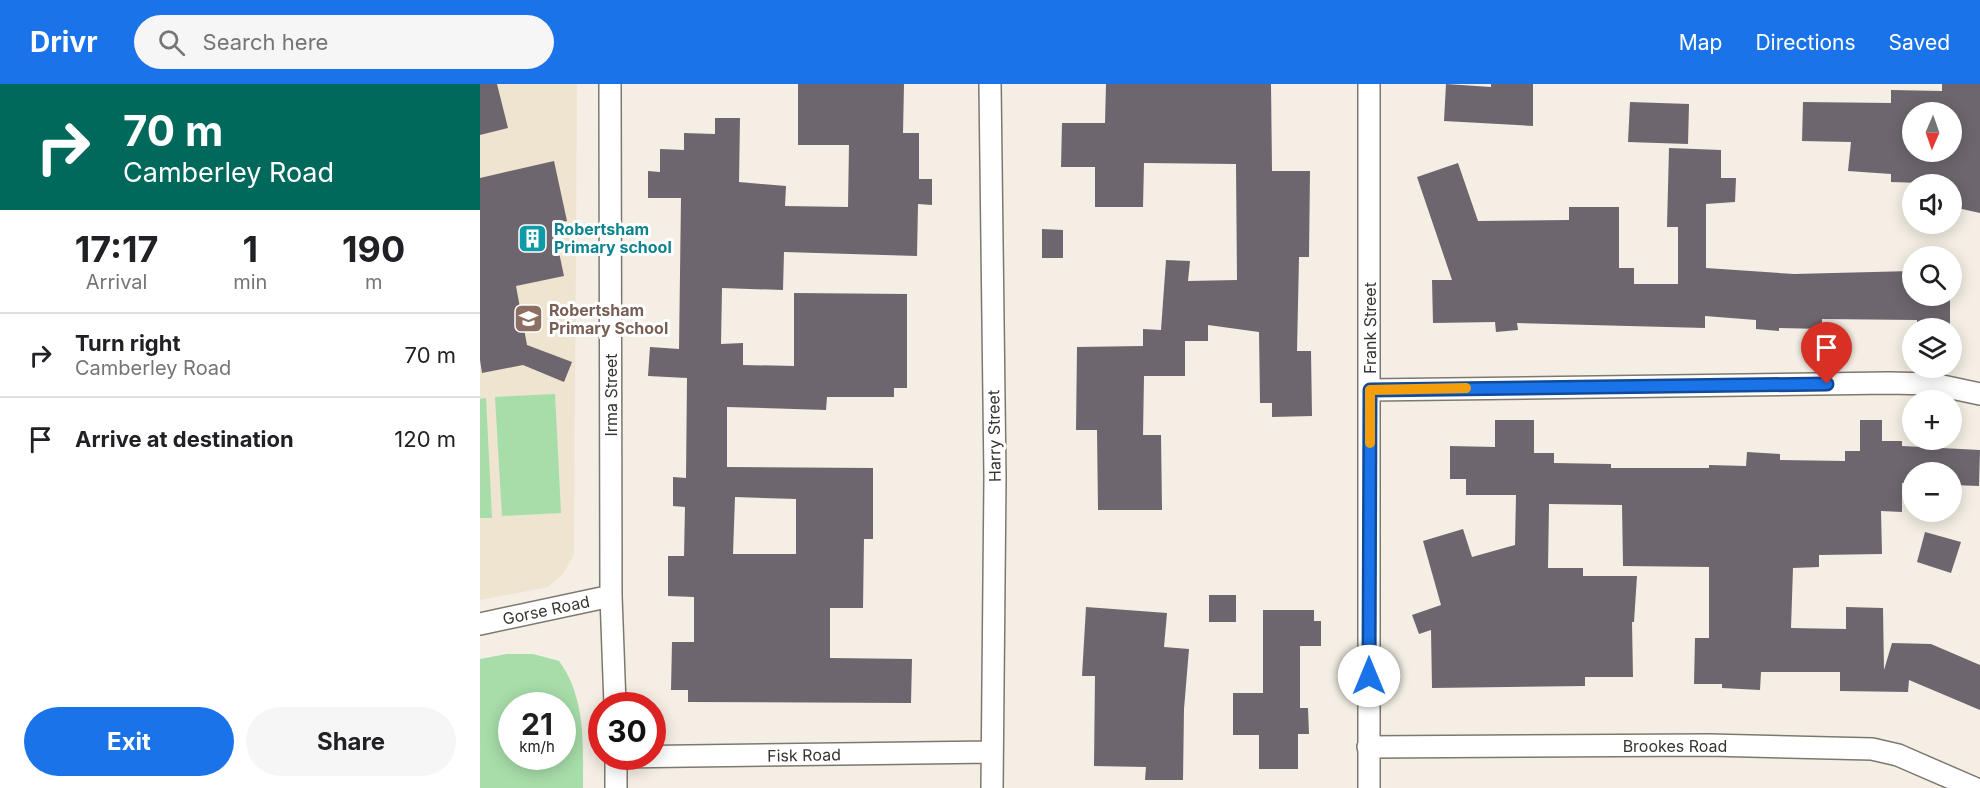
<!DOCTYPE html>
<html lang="en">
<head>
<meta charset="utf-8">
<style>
  body { margin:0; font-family:Inter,sans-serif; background:#f6f6f6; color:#202124; height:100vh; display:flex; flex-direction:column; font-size:22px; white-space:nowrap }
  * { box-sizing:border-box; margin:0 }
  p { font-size:20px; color:#757577 }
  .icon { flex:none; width:33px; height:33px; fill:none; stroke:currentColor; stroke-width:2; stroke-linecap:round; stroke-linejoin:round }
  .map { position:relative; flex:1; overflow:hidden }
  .sheet { display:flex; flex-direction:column; background:#fff; width:480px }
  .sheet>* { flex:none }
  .banner { background:#00695c; color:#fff; overflow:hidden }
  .needle { width:39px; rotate:182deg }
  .fabs { position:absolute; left:1422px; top:18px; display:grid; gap:12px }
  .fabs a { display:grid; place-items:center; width:60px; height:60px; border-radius:50%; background:#fff; box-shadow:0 3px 15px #0003; font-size:30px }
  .speed { position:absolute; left:18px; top:608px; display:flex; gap:12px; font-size:30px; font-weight:700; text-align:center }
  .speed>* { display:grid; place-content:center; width:78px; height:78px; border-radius:50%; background:#fff; box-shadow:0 3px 15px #0003; line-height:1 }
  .speed small { font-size:15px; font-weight:400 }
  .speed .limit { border:9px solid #d22; background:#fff; color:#111 }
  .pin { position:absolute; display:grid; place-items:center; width:51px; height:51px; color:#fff; margin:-62px -26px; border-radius:50% 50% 50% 0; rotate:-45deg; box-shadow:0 0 6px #0007 }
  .pin .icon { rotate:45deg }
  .me { position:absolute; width:66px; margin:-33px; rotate:0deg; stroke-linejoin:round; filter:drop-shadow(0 0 4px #0008) }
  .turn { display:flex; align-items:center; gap:21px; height:126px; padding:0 24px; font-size:27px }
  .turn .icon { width:78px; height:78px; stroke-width:2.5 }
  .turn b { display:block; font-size:42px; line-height:51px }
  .eta { display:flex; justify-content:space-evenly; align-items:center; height:102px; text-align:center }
  .eta b { font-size:36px; font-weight:700; line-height:42px }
  .cta { display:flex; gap:12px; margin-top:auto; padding:12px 24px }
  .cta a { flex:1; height:69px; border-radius:36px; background:#1a73e8; color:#fff; font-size:24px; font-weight:700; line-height:69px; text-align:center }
  .cta a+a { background:#f6f6f6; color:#202124 }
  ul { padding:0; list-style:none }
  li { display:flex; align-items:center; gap:18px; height:84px; padding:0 24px; border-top:2px solid #e0e0e0 }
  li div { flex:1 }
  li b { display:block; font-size:22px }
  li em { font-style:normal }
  header { display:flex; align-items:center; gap:36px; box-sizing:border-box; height:84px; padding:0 30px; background:#1a73e8; color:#fff }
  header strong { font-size:28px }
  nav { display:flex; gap:33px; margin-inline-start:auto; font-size:21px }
  .search { width:420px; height:54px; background:#f6f6f6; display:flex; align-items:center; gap:15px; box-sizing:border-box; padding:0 21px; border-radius:33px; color:#757577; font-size:22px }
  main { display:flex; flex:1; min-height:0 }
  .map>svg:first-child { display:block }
  .education { fill:#eee4cf }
  .green { fill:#a7dda9; fill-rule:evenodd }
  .building { fill:#6e666e; fill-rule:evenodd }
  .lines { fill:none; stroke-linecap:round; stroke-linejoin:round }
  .street-casing { stroke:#7d786f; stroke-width:24 }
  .street { stroke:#fff; stroke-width:21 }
  .route-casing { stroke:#114b97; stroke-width:15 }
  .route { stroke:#1a73e8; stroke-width:10 }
  .slow { stroke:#f59e0b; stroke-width:10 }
  .labels { text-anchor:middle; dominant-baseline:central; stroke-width:6; stroke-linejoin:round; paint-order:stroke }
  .culture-label { font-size:16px; font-weight:bold; fill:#0d838f; stroke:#fff; text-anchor:start }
  .education-label { font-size:16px; font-weight:bold; fill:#785e54; stroke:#fff; text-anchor:start }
  .street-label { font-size:16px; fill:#373531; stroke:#fff }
</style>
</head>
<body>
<header>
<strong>Drivr</strong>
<div class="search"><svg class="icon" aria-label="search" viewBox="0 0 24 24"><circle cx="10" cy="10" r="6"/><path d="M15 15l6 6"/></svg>Search here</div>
<nav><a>Map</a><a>Directions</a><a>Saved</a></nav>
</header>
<main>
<section class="sheet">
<div class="banner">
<div class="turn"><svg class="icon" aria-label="right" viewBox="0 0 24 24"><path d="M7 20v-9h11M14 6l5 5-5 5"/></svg><div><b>70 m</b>Camberley Road</div></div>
</div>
<div class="eta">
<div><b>17:17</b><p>Arrival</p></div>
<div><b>1</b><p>min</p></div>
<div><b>190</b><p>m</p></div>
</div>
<ul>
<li><svg class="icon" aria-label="right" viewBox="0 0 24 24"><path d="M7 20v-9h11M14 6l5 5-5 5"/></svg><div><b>Turn right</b><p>Camberley Road</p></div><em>70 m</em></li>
<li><svg class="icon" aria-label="arrive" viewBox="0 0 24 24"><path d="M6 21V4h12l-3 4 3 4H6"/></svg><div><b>Arrive at destination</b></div><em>120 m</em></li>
</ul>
<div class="cta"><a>Exit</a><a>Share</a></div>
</section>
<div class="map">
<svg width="1500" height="704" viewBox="0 0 1500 704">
  <rect width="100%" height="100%" fill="#f4eee4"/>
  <path class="education" d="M0,0H97L94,471L83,490L68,503L0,516Z"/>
  <path class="green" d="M75,310L81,429L22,432L15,313Z
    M6,314L12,434H0V315Z
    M27,570H53L79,577C106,614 103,660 103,704H0V575ZM32,621H82V672H32Z"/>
  <path class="building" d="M0,0H17L28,44L0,51Z
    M318,0H424L423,49H439V95H452V121L438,120L437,172L304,168L303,206L242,204L241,260L263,259V281L314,282V209L427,210V304H414V313H347L346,326L247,323V383L393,384V455H384L383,524H350V574L432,575L431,619L208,618V606H191L192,558H214V513L188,512V472H204L205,423L193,422V393L206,394L207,294L168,292L170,263L199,265L201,114H168V87L180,88V65L204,66V49L235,50V34H260L259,98L306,102L305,122L368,123L369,61H318ZM255,413L316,415V470H253Z
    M626,0H791L792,87H830L829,173H819L817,267H831L832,332L792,333V319H780L779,248L728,241V257H705V292H664L663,351H681L682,426H618L617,346H596L597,263L663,262V245L681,246L686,176L710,177L708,197L757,196L756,80L664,79L663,123H615V83H581L582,39H625Z
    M966,0L1011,3V0H1053V42L964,37Z
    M1462,0H1500V129L1473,123L1472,100L1411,98V90L1368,87L1371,58L1322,57L1323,18L1411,19V6L1462,7ZM1432,28H1472V68H1432Z
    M1150,18L1209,20L1208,60L1148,58Z
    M1189,64L1241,66V94H1256L1255,118L1226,120V184L1314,190L1432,187V212H1470V243H1437V236L1342,235V245L1299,244V247L1276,245V236L1225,232V244L1037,239L1038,246L1016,248L1015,238L953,239L952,196H972L937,93L978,79L998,137L1089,136V123H1139V184H1154V200H1198V143H1187Z
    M74,77L87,137L73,140L84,192L36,202L47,261L92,278L84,298L43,281L2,289L0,276V94Z
    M562,145L583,146V174H562Z
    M1015,336H1054V369H1074V379L1131,380V384H1229V381L1266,382L1267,368L1300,370V376L1365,377V367H1380V336H1402V357H1422V362L1500,366L1499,402L1472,401V388H1432V399H1422V428L1401,427L1402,470L1339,471V483L1313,484L1311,544L1366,545V523L1403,524L1404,586L1412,559L1451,560L1500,581V626L1429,596L1428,608L1360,607V588H1281L1280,606L1242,604V600H1214L1215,554H1229V483L1143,482L1142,421L1069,420L1068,484H1103V492H1157L1154,538H1152L1153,593H1105V602L952,604L951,546L939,550L932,531L961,521L943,457L983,445L992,473L1035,461L1036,411H986V395H970V362L1015,363Z
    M1445,448L1481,458L1471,489L1437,478Z
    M729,511H756V538H729Z
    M606,523L687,529L684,563L709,565L704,625L703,696H665L666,683L614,682L615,592H602Z
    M783,526H834V537H841V562H820V624H828L829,650H818V685H779V651H753V609H783Z"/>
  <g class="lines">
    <defs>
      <path id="street" d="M130,0L131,512L135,621
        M510,0L515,394L512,704
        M889,0V704
        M890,306L1409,299L1453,300L1500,310
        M0,540L131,512
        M888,663L1229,661L1392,665L1418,671L1494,704
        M136,672V704
        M136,673L512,668"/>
    </defs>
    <use href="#street" class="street-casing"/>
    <use href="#street" class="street"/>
  </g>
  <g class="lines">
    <defs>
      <path id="route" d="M889,592L890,306L1347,300"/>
    </defs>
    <use href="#route" class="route-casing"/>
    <use href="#route" class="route"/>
    <path class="slow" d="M890,359V306L986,304"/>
  </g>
  <defs>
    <symbol id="building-square" viewBox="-11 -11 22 22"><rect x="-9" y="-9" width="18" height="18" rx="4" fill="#0f9aa8" stroke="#fff"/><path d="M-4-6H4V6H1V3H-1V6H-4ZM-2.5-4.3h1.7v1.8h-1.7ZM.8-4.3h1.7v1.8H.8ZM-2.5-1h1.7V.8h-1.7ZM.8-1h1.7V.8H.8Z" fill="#fff"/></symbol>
    <symbol id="school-square" viewBox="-11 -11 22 22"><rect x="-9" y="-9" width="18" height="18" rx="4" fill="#8d6e63" stroke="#fff"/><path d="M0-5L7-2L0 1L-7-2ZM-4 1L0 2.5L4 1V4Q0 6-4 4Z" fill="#fff"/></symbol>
  </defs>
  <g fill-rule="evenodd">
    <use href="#building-square" x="36" y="138" width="33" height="33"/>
    <use href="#school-square" x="32" y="218" width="33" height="33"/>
  </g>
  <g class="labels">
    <g class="culture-label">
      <text x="74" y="145">Robertsham<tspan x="74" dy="18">Primary school</tspan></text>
    </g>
    <g class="education-label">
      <text x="69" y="226">Robertsham<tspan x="69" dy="18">Primary School</tspan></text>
    </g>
    <g class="street-label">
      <text transform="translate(890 244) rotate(-90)">Frank Street</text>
      <text transform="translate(131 311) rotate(-90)">Irma Street</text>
      <text transform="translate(514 352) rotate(-91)">Harry Street</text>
      <text transform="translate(66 526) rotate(-12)">Gorse Road</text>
      <text x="1195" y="662">Brookes Road</text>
      <text transform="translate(324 671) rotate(-1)">Fisk Road</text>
    </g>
  </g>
</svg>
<div class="fabs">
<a><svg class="needle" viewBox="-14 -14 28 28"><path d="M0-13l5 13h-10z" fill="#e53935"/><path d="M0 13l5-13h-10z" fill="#757577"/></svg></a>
<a><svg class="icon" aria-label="sound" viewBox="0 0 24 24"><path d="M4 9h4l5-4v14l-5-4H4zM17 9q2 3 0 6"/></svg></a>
<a><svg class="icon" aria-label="search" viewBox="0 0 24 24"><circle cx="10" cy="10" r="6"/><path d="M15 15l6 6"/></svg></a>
<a><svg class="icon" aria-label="layers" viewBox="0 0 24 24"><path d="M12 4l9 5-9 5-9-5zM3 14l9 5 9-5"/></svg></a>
<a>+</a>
<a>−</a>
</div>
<div class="speed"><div>21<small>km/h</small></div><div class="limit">30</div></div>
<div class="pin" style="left:1347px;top:300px;background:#d93025"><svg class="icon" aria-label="arrive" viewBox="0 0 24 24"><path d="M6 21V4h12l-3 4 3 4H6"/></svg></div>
<svg class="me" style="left:889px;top:592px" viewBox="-20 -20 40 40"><circle r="19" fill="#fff"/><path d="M0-13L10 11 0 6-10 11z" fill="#1a73e8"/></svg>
</div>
</main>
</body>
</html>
